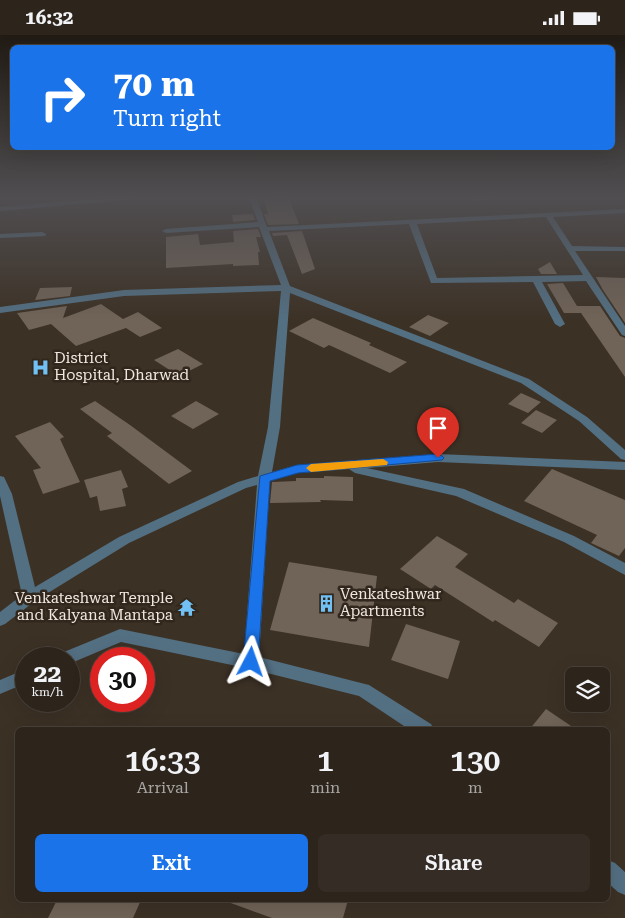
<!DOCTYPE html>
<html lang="en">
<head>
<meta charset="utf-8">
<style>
  body { margin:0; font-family:"Roboto Serif",serif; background:#352d25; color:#f1f3f6; height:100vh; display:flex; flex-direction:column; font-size:19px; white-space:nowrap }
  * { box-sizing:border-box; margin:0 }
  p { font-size:16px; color:#a7a5a3 }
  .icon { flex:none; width:28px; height:28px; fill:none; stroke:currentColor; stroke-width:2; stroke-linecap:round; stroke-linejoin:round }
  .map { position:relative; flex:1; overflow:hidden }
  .panel { position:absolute; left:15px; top:692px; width:595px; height:175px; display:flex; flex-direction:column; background:#2d251c; border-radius:8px; box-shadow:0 5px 20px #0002,0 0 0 1px #48423b }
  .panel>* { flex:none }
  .guide { position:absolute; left:10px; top:10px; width:605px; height:105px; border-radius:8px; box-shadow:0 5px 20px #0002,0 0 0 1px #48423b; background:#1a73e8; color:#fff; overflow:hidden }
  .fabs { position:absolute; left:565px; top:632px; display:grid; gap:10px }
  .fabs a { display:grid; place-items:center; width:45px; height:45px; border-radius:8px; background:#2d251c; box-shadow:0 5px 20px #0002,0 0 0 1px #48423b; font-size:25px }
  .speed { position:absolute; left:15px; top:612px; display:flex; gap:10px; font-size:25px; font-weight:700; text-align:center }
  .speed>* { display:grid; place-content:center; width:65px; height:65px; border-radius:50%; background:#2d251c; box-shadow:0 5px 20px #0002,0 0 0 1px #48423b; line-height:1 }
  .speed small { font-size:12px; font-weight:400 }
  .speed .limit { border:8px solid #d22; background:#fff; color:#111 }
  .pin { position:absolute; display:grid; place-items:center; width:42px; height:42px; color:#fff; margin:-51px -21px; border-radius:50% 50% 50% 0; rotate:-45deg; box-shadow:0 0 5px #0007 }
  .pin .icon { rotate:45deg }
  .me { position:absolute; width:55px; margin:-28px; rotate:4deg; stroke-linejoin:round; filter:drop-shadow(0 0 4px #0008) }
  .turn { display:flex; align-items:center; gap:18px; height:105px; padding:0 20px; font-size:22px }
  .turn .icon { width:65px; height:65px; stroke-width:2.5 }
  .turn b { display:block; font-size:35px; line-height:42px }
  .eta { display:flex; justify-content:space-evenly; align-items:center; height:85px; text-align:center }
  .eta b { font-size:30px; font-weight:600; line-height:35px }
  .action { display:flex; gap:10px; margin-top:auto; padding:10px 20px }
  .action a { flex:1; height:58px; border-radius:8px; background:#1a73e8; color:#fff; font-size:20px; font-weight:600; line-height:58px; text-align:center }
  .action a+a { background:#352d25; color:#f1f3f6 }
  .status { display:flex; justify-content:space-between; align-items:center; height:35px; padding:0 25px; background:#2d251c; direction:ltr }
  .status svg { height:14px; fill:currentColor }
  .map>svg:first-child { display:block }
  .building { fill:#706357 }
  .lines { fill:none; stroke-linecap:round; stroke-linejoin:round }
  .street { fill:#536f82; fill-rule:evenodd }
  .route { fill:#1a73e8; stroke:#114b97 }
  .slow { fill:#f59e0b }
  .labels { text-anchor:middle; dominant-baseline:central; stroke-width:5; stroke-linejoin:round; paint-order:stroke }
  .poi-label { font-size:15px; fill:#efe7e0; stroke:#32271c; text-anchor:start }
</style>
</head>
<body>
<div class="status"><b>16:32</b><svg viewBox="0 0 49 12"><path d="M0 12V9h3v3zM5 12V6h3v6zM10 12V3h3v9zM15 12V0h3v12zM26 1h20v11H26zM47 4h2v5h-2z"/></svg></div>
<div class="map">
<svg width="625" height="883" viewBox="0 0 625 883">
  <rect width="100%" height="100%" fill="#3c3125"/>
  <path class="building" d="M289,163L299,189L268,190L264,179H268L264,164Z
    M253,179L255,185L233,187L232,180Z
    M258,194L261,202H256L260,217H258L259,230L233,231V229L166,233V202L198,199L200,210L234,207L233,196Z
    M302,196L315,234L302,239L287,200L273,201L272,198Z
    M550,227L557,239H541L538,234Z
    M596,242L625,243V288L603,255Z
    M563,248L577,271H600L620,301L625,303V342L581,278H564L547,249Z
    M72,252L70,261L35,265L40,253Z
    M101,269L123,284L138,277L162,293L140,302L126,293L76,311L51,289L29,295L17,278L67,271L63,283Z
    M428,280L449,288L430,301L409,292Z
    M313,283L371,308L369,310L407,327L390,338L329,310L324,313L289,296Z
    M178,314L203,329L179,341L154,325Z
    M521,358L541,367L528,378L508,369Z
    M95,366L130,390L192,436L169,449L107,401L112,398L80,374Z
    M196,366L219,379L193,394L171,381Z
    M536,375L557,385L542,398L521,388Z
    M50,387L64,402L60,404L80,447L43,459L33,435L41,433L15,401Z
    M552,434L625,465V513L619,521L591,508L597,500L524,466Z
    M121,435L128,452L122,454L126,471L100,476L97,461L90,463L84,445Z
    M324,441L353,442V466L320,465L321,467L270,468L272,447L296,446V443H324Z
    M437,501L468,519L455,532L514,568L518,564L558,588L539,612L495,585L493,587L435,550L431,554L400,534Z
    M289,527L377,541L369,612L270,595Z
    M406,589L460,606L448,644L391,625Z
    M546,674L577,695H529Z
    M57,865H141L133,883H48Z
    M229,865H348L343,883H272L228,867Z"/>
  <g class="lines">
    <path class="street" d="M121,162H158L0,176V172Z
      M249,162H256L267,192L625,174V178L553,182L572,211L625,212V216H575L625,291V301L622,300L586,246L542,247L565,289L560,292L555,289L533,247L431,248L409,189L269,196L290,251L529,344L587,382L625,415V425L621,424L579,386L521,348L290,258L280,392L272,437L297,430L438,419L625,427V435L438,427L367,433L464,454L574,501L625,528V540L564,507L456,461L355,438L349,434L298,438L270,446L259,622L369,650L431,689L434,695H410L359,661L251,634L121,607L69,629V624H57L59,619L120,594L244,619L257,450L246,453L129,508L35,566L5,589L0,591V577L22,560L0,461V441L4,442L12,459L35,552L119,502L238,447L258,441L268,392L281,256L124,261L0,278V272L124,255L281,250L259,192L166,198L162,196L166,194L258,187ZM546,182L583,240L437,243L417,189Z
      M474,162H509L477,166H474Z
      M42,197L46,199L45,201L0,203V199Z
      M26,634V648L0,659V645Z
      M608,825L615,828L625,837V860L618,857L608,848Z"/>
  </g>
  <linearGradient id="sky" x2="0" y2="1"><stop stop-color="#211b14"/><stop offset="0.57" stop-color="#504e51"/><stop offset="1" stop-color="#504e51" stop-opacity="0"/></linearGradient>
  <rect width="625" height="286" fill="url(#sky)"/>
  <path class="route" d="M438,419L442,421L444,423L442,425L298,438L270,446L258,627L256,631L251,633L245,631L243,627L260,441L297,430Z"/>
  <path class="slow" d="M383,424L388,427L387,430L311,437L306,433L311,429Z"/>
  <defs>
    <symbol id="hospital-bare" viewBox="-9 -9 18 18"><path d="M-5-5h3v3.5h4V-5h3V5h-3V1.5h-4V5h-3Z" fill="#72c1f5" stroke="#32271c" stroke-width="2.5" paint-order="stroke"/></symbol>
    <symbol id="building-bare" viewBox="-9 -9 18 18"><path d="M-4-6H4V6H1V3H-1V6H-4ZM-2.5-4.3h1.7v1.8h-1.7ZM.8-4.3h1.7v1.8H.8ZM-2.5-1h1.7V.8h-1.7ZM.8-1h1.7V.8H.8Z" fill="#72c1f5" stroke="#32271c" stroke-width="2.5" paint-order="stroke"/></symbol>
    <symbol id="temple-bare" viewBox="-9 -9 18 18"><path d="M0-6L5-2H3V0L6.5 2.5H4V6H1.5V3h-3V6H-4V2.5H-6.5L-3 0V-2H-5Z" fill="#72c1f5" stroke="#32271c" stroke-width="2.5" paint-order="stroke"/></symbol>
  </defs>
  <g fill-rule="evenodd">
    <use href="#hospital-bare" x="28" y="320" width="25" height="25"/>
    <use href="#building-bare" x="314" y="556" width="25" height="25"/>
    <use href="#temple-bare" x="174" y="560" width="25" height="25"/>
  </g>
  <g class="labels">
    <g class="poi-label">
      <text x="54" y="323">District<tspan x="54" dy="17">Hospital, Dharwad</tspan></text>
      <text x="340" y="559">Venkateshwar<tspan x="340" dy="17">Apartments</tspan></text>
      <text x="173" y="563" text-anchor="end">Venkateshwar Temple<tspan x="173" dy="17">and Kalyana Mantapa</tspan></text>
    </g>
  </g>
</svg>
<div class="fabs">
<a><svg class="icon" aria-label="layers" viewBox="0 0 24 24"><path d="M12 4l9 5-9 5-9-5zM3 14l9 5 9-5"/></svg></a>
</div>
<div class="speed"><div>22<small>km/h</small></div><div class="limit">30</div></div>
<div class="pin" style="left:438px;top:423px;background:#d93025"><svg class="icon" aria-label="arrive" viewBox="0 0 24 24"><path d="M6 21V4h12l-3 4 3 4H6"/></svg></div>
<svg class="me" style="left:251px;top:627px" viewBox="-20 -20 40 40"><path d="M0-17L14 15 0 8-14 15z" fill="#1a73e8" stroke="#fff" stroke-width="4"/></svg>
<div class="guide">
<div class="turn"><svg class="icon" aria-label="right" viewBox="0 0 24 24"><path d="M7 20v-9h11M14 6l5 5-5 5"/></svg><div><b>70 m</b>Turn right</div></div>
</div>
<section class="panel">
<div class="eta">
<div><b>16:33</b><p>Arrival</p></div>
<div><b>1</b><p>min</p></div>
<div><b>130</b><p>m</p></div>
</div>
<div class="action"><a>Exit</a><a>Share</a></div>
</section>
</div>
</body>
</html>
